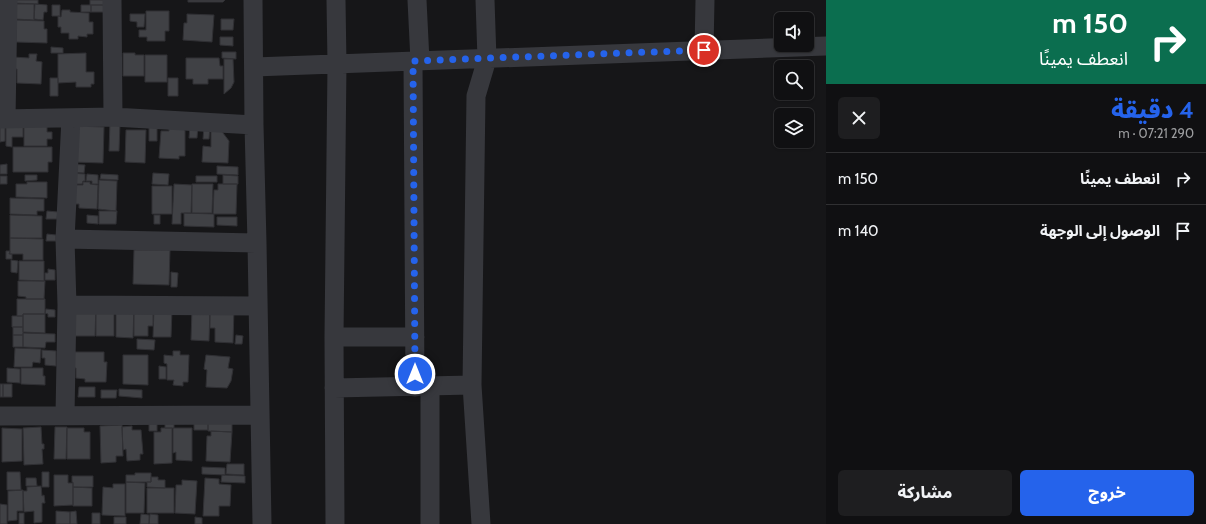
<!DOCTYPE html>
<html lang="ar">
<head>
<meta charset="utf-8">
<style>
  body { margin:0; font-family:Cabin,"Noto Sans Arabic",sans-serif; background:#1e1e20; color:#f1f3f6; direction:rtl; height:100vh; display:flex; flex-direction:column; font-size:15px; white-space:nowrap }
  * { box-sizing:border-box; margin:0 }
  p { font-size:13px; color:#9c9d9f }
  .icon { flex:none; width:22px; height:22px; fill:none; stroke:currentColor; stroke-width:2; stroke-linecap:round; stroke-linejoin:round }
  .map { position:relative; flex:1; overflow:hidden; direction:ltr }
  .drawer { display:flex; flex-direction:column; background:#101012; width:380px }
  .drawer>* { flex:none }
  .guide { background:#0b6e4f; color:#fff; overflow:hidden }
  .controls { position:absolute; left:774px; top:12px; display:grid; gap:8px }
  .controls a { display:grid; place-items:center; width:40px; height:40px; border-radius:6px; background:#101012; box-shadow:0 1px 3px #0004,0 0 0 1px #303032; font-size:20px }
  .pin { position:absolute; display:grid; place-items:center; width:34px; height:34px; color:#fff; margin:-17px; border:2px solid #fff; border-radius:50%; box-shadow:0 1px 4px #0007 }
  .me { position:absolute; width:44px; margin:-22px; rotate:0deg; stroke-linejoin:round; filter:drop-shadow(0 0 3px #0008) }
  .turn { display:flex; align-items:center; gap:14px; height:84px; padding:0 12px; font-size:18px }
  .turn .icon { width:52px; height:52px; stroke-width:2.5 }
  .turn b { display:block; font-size:28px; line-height:34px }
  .round { display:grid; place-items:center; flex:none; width:42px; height:42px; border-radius:6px; background:#1e1e20 }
  .overview { display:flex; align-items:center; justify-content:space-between; height:68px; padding:0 12px }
  h1 { font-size:24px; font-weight:800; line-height:30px; color:#2563eb }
  .cta { display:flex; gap:8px; margin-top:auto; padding:8px 12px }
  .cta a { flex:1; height:46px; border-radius:6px; background:#2563eb; color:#fff; font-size:16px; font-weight:800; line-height:46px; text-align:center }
  .cta a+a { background:#1e1e20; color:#f1f3f6 }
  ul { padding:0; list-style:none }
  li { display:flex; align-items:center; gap:12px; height:52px; padding:0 12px; border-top:1px solid #303032 }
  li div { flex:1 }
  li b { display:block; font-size:15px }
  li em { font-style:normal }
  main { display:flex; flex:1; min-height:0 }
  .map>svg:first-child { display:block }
  .building { fill:#404145; stroke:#303034 }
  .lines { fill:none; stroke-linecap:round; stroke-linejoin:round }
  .minor { stroke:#37383d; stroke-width:19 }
  .route { stroke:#2563eb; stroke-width:7; stroke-dasharray:0 12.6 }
</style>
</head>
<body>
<main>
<section class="drawer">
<div class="guide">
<div class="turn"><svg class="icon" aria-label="right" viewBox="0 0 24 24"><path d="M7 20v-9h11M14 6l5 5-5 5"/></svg><div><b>150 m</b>انعطف يمينًا</div></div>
</div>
<div class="overview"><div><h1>4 دقيقة</h1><p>290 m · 07:21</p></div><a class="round"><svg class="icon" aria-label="close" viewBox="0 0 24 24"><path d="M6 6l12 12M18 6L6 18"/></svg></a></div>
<ul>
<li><svg class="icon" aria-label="right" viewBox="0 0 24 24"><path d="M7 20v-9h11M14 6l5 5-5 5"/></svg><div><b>انعطف يمينًا</b></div><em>150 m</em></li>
<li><svg class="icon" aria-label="arrive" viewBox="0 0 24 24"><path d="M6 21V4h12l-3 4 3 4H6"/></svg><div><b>الوصول إلى الوجهة</b></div><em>140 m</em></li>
</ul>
<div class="cta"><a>خروج</a><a>مشاركة</a></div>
</section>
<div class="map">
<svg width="826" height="524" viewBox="0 0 826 524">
  <rect width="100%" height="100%" fill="#161618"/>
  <path class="building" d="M13,0H38V4L13,3Z
    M90,0H104V5H90Z
    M188,0H225L223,2H188Z
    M15,4H34V20L15,19Z
    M35,4L47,5V12H44L43,20L34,19Z
    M52,5H60V16H52Z
    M81,5H91V12H81Z
    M91,5H104V12H91Z
    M62,10H70V12L89,13V22H93V34H87V37L78,36V39H69V33H61V27H58V16L61,17Z
    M146,11H169V31H165V41H147V37H139V30H146Z
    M130,14H145L144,27H137V22L130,21Z
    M187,14L214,15L212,42L183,40L184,23H187Z
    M221,19H234L233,30H221Z
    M16,20L44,21V29H47V43L16,42Z
    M220,37H233V46L220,45Z
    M51,47L63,48V53H51Z
    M222,52H236V59L222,58Z
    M86,53V72H94V84H91V87H76V82L58,83V54Z
    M123,53H135V55H144V76H123Z
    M29,54H37L36,61L42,62L41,84L17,83V69H12V57L29,58Z
    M145,55H167V82H145Z
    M186,58H219L220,66H223V79H208V84H193V79H186Z
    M224,59H233L234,82L231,88L224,94Z
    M50,78H58V96H50Z
    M168,78H178V96H168Z
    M23,119V137H12V147L6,146V120Z
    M47,119V132H52V139H47V146H24V120Z
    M5,120V141L0,142V121Z
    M110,122L120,123L119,151H109Z
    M149,122L157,123V141H149Z
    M190,125H198L197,138H189Z
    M74,126L104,127L103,163L73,162Z
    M204,126H210L209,139H203Z
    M169,128L184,129L185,131V156H179V159L159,158L161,131H169Z
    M211,129H220L229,141L228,163L202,162L203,146L211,147Z
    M126,130H146L145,163L125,162Z
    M13,147H52V162H48V172H13Z
    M7,164V174H0V165Z
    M70,164L85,165L84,173L70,172Z
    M217,166L238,167V175L217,174Z
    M69,173L85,174V181H83L82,184H69Z
    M153,173L169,174L168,185L152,184Z
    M87,174L98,175V184H92V181H86Z
    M101,174L118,175V180L100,179Z
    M25,175H37V180L25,181Z
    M223,175L238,176V184H223Z
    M0,176H7V184H0Z
    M196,176H217V182H196Z
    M99,180L117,181L116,211L98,209Z
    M27,182H47V198L16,197V184H27Z
    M83,182H90V184L98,185L97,209L79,208V204H75V185H83Z
    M174,184L192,185L191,213H181V224H172Z
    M192,184H213L212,213H192Z
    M218,184H237L236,214H213L214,190H218Z
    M152,186H172V214H152Z
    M10,198L44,199V211H37V215L10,214Z
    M47,211L58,212L57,219H46Z
    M99,211H117L116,224H99Z
    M184,213L214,214V227L184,226Z
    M10,215L42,216V238H10Z
    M87,215L98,216V224L87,223Z
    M154,215H160V224H154Z
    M217,217H237V226L217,225Z
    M47,234L56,235V241H46Z
    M10,238L43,239V260H23V254H10Z
    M134,250H170L169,285L133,284Z
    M6,251H10L9,254H12V259H6Z
    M11,260L18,261L17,273L11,272Z
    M19,261H44V281L19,280Z
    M48,269L55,270V280H45V273H48Z
    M171,272L178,273L177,287H171Z
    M18,281H45L44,299H26V297L18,296Z
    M17,299H45V314H23V316H17Z
    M69,305H96L95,336H72Z
    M96,305H114V336H96Z
    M116,305L134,306L133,338L116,337Z
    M134,306L153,307V326H148V336H134Z
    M154,308L172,309L171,337H153Z
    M210,308H234L233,343L215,342V328H210Z
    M46,309L55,310V317H48V314L45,313Z
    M192,309H210L209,341L191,340Z
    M23,314H45V333L23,332Z
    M12,316H23V327H12Z
    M13,327H23V335H13Z
    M23,333L55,334V342H46L45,348L23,347Z
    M13,335H23V347H13Z
    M236,335L243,336L242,344H235Z
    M137,339L155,340L154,350L137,349Z
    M15,348L41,349L40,363L33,362L32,367H14Z
    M42,350L56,351V366L45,365V358H42Z
    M173,351H180V355H189L188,382H183V386L173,385L174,380H167V364L164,363V355L173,356Z
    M72,352H104V362H107L106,382H85V379L76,378V368H72Z
    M123,355H148V385L123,384Z
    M206,355L230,357L228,368L233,369L231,381L227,388L206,387L207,370L204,369Z
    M159,366L166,367V379H159Z
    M7,368L20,369V383L7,382Z
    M21,368H43V376H45V385L21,384Z
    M0,384H3V397H0Z
    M3,384H12V397H3Z
    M79,387H95V397H78Z
    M119,389L142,390V398L119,396Z
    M101,390H117L116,398H101Z
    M149,416H157V431H149Z
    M194,416L208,423V430H194Z
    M174,417V428H165V420Z
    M232,421V432L208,431V422Z
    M122,425L123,456H116V462L101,463L100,426Z
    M132,426V430H141L143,454H140V460L127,461L126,449L123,450L122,427Z
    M41,427L42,444H44V449H42L43,464L24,465L23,428Z
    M55,427H67L66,459H54Z
    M2,428L22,429V461L2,462Z
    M67,428H84V432H90V459H67Z
    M161,428H172V463L154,464V432H161Z
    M173,428H192V461L176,460V452L173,453Z
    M211,431L232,432L230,462L206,461L207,436H211Z
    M227,464H244V475L226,474Z
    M202,467L225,468V475L202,474Z
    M7,472H20L21,490H7Z
    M42,472H49V487H42Z
    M135,473H151V482H126V475H135Z
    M54,475H68V483H73V505L54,506Z
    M222,475L245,476V483L221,482Z
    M72,476H93V487H73V482H72Z
    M151,477H158V480H165V488L147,487V482H151Z
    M26,478H36L37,486H26Z
    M205,478L219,479V484L231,485L230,506H219V516H203Z
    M182,480L197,481L195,514L175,513L176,485H182Z
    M126,482L145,483L144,513H126Z
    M113,484H125V516L102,515L103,487L113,488Z
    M41,486L42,496L44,495L45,503H42V522L34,523V511L24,512L23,491H27V487Z
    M73,487L92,488V506H73Z
    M147,488H174V513H147Z
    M23,490V511H17V520L8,521V491Z
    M0,504L7,505V524H0Z
    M56,511L70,512V524H56Z
    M76,511L77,524H70V512Z
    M19,513H24V524H19Z
    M92,513H100V524H92Z
    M141,514L149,515V524H140Z
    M150,514L158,515V524H149Z
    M114,517H126V524H114Z
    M195,517L202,518V524H195Z"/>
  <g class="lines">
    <path class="minor" d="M112,0L113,117
      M253,0L254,125L257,243L262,524
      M417,0L420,61
      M704,50L705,0
      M413,61L415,387
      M254,67L826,46
      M0,119L113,117L254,125
      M6,119L8,0
      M65,239L257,243
      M67,305L258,306
      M334,337H415
      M334,388L472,385
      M65,415L67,305L65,239L71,118
      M0,416L260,415
      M335,524L334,337L337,64L336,0
      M430,524V386
      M481,524L472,385L476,96L487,59L485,0"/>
  </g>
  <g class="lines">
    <path class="route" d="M415,374L413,61L704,50"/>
  </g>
</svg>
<div class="controls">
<a><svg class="icon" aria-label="sound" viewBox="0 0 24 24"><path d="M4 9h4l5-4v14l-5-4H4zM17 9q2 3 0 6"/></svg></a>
<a><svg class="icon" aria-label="search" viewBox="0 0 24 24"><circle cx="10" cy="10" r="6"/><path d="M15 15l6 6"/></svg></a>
<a><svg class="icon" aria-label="layers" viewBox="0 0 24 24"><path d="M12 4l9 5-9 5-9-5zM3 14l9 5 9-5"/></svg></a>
</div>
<div class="pin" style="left:704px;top:50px;background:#d93025"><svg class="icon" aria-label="arrive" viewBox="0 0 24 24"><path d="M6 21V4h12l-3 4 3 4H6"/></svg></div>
<svg class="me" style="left:415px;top:374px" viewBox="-20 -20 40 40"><circle r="17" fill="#2563eb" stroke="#fff" stroke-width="3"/><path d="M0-11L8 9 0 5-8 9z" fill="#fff"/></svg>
</div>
</main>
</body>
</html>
